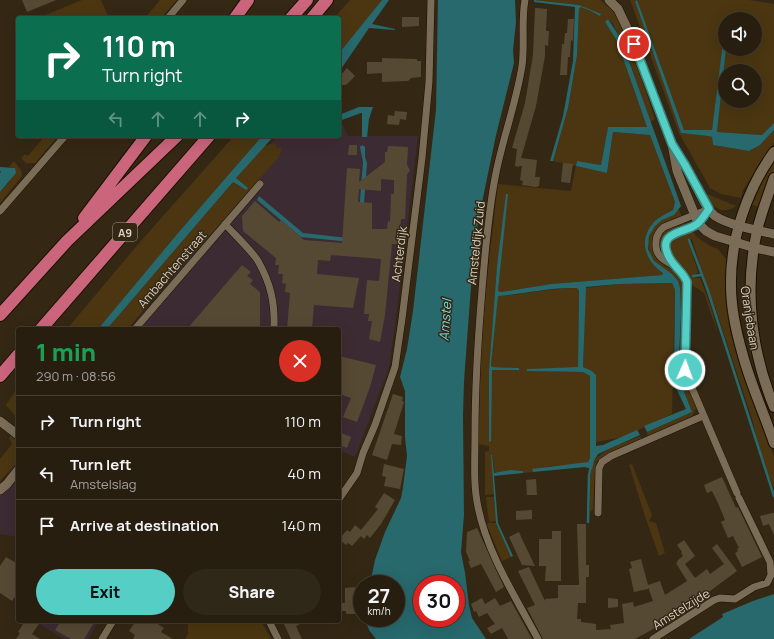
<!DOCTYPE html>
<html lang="en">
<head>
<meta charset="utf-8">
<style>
  body { margin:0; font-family:Manrope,sans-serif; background:#2f2718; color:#f1f3f6; height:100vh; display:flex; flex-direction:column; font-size:15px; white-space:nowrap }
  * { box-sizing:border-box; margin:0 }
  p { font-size:13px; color:#a4a29e }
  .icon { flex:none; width:22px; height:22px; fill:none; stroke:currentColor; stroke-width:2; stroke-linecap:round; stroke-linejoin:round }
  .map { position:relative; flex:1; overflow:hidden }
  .sheet { position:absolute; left:16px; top:327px; width:325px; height:296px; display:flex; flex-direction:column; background:#271e0f; border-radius:4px; box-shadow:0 4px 16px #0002,0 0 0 1px #433c2f }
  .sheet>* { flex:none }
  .guide { position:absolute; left:16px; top:16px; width:325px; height:122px; border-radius:4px; box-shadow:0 4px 16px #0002,0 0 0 1px #433c2f; background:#0b6e4f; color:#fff; overflow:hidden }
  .fabs { position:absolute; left:718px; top:12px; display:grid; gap:8px }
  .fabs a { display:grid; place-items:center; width:44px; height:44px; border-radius:50%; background:#271e0f; box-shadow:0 4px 16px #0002,0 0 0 1px #433c2f; font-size:20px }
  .speed { position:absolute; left:353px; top:575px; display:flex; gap:8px; font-size:20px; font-weight:700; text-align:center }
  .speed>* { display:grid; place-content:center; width:52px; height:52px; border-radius:50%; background:#271e0f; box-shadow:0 4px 16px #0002,0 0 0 1px #433c2f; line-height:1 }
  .speed small { font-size:10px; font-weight:400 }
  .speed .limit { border:6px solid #d22; background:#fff; color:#111 }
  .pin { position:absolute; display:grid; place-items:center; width:34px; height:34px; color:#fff; margin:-17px; border:2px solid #fff; border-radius:50%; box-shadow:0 1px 4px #0007 }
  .me { position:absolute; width:44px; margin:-22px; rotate:2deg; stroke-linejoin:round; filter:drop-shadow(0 0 3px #0008) }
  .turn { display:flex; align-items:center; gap:14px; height:84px; padding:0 20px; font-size:18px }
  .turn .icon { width:52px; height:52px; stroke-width:2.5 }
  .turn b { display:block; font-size:28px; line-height:34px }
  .lanes { display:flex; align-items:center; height:38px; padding:0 20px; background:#0003; justify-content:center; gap:20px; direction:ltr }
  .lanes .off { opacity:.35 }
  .round { display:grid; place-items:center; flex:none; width:42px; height:42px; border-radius:21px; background:#2f2718 }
  .head { display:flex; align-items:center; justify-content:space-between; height:68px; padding:0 20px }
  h1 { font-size:24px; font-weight:800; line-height:30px; color:#1e9e55 }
  .primary-button { display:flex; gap:8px; margin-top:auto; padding:8px 20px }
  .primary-button a { flex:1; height:46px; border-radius:24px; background:#55cec5; color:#111; font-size:16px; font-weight:800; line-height:46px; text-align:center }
  .primary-button a+a { background:#2f2718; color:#f1f3f6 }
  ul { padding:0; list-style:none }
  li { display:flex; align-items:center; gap:12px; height:52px; padding:0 20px; border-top:1px solid #433c2f }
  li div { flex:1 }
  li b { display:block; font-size:15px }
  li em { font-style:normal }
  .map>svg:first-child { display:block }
  .industrial { fill:#3d2b33 }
  .green { fill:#4b3611; fill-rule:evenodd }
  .water { fill:#27696d; fill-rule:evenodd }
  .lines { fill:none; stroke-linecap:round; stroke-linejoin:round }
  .stream { stroke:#27696d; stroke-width:2.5 }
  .building { fill:#564934; fill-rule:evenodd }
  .minor-casing { stroke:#1b1001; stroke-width:8 }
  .tertiary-casing { stroke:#1b1001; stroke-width:10 }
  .secondary-casing { stroke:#1b1001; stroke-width:12 }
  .motorway-casing { stroke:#1b1001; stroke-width:14 }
  .minor { stroke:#7a6c56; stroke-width:7 }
  .tertiary { stroke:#7a6c56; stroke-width:9 }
  .secondary { stroke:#7a6c56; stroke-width:10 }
  .motorway { stroke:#ca657c; stroke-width:12 }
  .route-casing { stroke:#378680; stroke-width:10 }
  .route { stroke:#55cec5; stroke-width:7 }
  .labels { text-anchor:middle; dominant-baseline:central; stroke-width:3; stroke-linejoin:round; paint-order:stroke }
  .shield { fill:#342814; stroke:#a89e90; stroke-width:1 }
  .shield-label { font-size:11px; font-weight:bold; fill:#d9d1c5 }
  .street-label { font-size:12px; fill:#d9d1c5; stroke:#342814 }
  .water-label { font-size:13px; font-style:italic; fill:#74dae1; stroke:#342814 }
</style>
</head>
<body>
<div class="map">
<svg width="774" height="639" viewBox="0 0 774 639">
  <rect width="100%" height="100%" fill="#342814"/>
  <path class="industrial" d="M339,117L348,136H418L397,310L389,368L355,457L339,450V329H129L168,284L271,143L279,136H339Z
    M18,458V537L0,534V486Z
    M34,621H99L88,639H64Z"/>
  <path class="green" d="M82,0H101L109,18H38Z
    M160,0H177L161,18H145Z
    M350,0H382L339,53V18H334Z
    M535,0H600L616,13L635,58L655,119L650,122L629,61L613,24L608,19L605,22L617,41L647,127H608L601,165L577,161L576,166L607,173L613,132L650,135L675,202L673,210C667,213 661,216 656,220C654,221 652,225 650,227C639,244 648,262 663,273L662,275L551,284L501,292L498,291L502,246L497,266L489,370V404L492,370H518L519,368L492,367L491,365L497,296C524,295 550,288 577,288L579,291L578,368L528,369V371L583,372L590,376V458L588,462L584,464L551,466L532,470L533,472L523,473V471L510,470L495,473L492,455H491L494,494L485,495V452L489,451V446L478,444C480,424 478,405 479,385C482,318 490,251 498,184L571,191L576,166L553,161L568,108L577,55L579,9L581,7L591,11L600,16L601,15L579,5Z
    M630,0H635L681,133L708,136L712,137L713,145L749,151L760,145L774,130V142L743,190L741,198L721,194L710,188L679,133Z
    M637,0H749L774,4V123L763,135L717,132L726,49H755V19H730V15H727L712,130H684ZM725,71H755V101H725Z
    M45,136H58L35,163H26L21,158L25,154L28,156Z
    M234,136H262L178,233L98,329H67L140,242Z
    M275,143L277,148L282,147L279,157L195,252L187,257L128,329H107L233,182L245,190L247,188L236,178L264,146Z
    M14,161L21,170L22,176L0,203V192L10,181L15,168L9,167Z
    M774,161V173L761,207L752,205L763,181Z
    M707,194L736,206C721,216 715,207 705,196Z
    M678,208L686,226L687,232H693L697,237L710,246L718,249L726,259V282L730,330L738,356L774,457V489C765,467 758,446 753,422L715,307L704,280L692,239L688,240L698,272L695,275L696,278H700C707,296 714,313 717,331L704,293L691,284L690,281H683L684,313L681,368L696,408L692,416L648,437L647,432L692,412L678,376L681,315L672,274C666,270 658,266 654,261C644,248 648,229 661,220C669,215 673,218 678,208Z
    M672,283L675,290L672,414L623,437L596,442V375L592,371L583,368L585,288L619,284Z
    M18,387V428L16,417L6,405Z
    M11,435L18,439V461L0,481V459L12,444L9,438Z
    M641,436V439L605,455L596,462L593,510L590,512C590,499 588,473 594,462C599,451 629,441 641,436Z
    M632,464L652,515L649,521L656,523L665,553L659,556L645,516L629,465Z
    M486,497H494L496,521L489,522Z
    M488,523H496L511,557L502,561L487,525Z
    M188,621H261L271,639H185L188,634Z"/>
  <path class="water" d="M382,0H389L372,24L395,29V30L369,28L339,72V53Z
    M438,0H515L516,22L513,50L514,63L496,135L478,222L472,273L464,381L463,415L464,515L461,552L465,573L469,605L472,618L486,639H376L369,630L365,618H396V584H370L375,560L385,532L401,498L403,487L407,456L405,437V391L400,377L407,349L413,311L436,110ZM422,584H456V618H422Z
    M534,0L579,5L601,14L600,16L591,11L581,7L579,9L577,55L568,108L553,161H550L563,116L573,61L575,7L534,2Z
    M637,0L684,130H712L725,26V49H726L717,132L762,135L774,123V130L760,145L749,151L713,145L712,137L708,136L681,133L635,1Z
    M608,19L621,39L681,206L674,215L662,220L655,226L649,236L648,249L654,261L672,274L678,281L680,288L681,315L678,376L692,412L647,432L644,426L686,409L677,390L674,374L675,290L672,283L619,284L586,287L583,367L592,371L596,375V446L603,445L637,430L640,435L598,454L594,461L592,469L585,467L533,472L532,469L588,462L590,458V376L583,372L527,371V369L578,367L579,291L577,288C550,287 524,294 498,296L491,365L492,367L519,368V370H492L491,441L489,442V370L497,266L506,194H508L498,291L501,292L551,284L662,275L663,273C647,262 639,244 650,227C652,225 654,221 656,220C661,216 667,213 673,210L675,202L650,135L613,132L607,173L576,166L577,161L601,165L608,127H647L617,41L605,22Z
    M359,107H373L369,119L367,137H362V113H361L339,121V115Z
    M262,136H274L236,178L248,188L246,190L233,182L107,329H98L178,233Z
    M362,145L365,147V157L367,163L361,243L301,237L257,200L259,196L303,233L357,239L363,162L360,147Z
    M0,167L15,168L16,173L0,192V173L1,171H0Z
    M491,455H492L494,473L510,470L523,471V473L494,476L498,523L513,556L511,557L496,523Z
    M774,594V639H689L723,617L722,614L753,601Z"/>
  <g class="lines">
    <path class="stream" d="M689,240L708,291L774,496
      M693,276L701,275
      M588,522L589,475L591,466"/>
  </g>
  <path class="building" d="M22,0H56L27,12Z
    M535,8L547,9L546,31H549L548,46L545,45V56L536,106L521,158L537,160L535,177H540L539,186L536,187L522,185L523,181L520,180L522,166H519V167L515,166L517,149L512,148L525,103L533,55Z
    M402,17H419V26L402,27Z
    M568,19H574L573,41L571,40L570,57H568L567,75H560L562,44H564L565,33H567Z
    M382,58L417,59V61H421V77L411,78L408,81L382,82V73L367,74V62H382Z
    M347,68L355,76L346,85H339V77Z
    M395,111L407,112L406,120L400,119L399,125L387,124L388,115L394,116Z
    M349,145H357V155H348Z
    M388,146L408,147L407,165L410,170L407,175L405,219H401L399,244H392L385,315L380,342L369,339L372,321H368L369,314H364L367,280L379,281L381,259L331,255L330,261L318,260L317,274L359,278L353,308L314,305L312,329H287L290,293L285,292L286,284L282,283L283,274H278L279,265H275L276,258L243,231L242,216L255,201L279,222L281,220L304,240L342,243L347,168L360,169L359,182L385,162V152H387ZM381,179L394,180V194H391L390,222L388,221L387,229H372V203L358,202L359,189L381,191Z
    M563,163L573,164L570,183L561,182Z
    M242,265L251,272L247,276L253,280L250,284L260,292V329H187Z
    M339,356L376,365L370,387L357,422L343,417L351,398L339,394Z
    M393,394L403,397L402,401L404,402L394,434L402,436L401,445L392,444L387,460L372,455Z
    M339,432L351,437L347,448L339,445Z
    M384,464L404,469L400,489L384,486L386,477L382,476Z
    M722,477L736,508L738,507L762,557L742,567L735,553L738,551L737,549L739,548L733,536L728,538L721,522L725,520L718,503L712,491L707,493L704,485Z
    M536,479L537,495H527L526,480Z
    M384,493L395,500L381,524L370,538L367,535L364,539L361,536L352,546L348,543L346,545L339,539L347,530L350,532L355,525L361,530L378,509L375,507Z
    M532,510V519L516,520V511Z
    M772,513H774V535L769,524L763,526L760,516Z
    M577,524H586V565H589V577H586V603H578L577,619H581V622L596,624V630L611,629L610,625L624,623L622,604L633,602L634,607L653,601L648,587V589L634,592L629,569L632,568L630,562L641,559L648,585L660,581L665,595L687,581L676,563L678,562L677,561L683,556L681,553L682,552L677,545L684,540L695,556L685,564L695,578L707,569L710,574L724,564L712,548L717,544L737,571L706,594L708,598L667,624L666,622L635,639H543L527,608L535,605L518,571L529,567L545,601V599L558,598V585H579Z
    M477,528L504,587L496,592L481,564L471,568L468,561H470L466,552L467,532Z
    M552,531H561V581H545L546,566H539V539H552Z
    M519,532L522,539L535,566L522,565L509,537Z
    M6,557L18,564V599L15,597L12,601L0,593V566Z
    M355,587L356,614H346V611H339V603H345V588Z
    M482,598L485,604L495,598L500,606L511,601L532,639H508L502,628L491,634L487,628L495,624L487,613L479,617L476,611L474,612L471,604Z
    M608,598L618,599V607L608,608Z
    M25,621H41L32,634L40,639H16L20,633L18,632Z
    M61,621H95L84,639H71L55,630Z
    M136,621H153L164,628L161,632L173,639H133L135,635L129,631Z
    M289,621H306L296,626L302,639H291L284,624Z"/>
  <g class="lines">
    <defs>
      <path id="minor" d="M525,0C521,21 525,44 522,66C516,104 502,140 495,178C488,215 485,252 482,290C478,338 475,386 475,435C475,459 473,484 478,507C487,553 516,598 538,639
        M168,18L183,0
        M709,209L664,227C659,231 656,235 656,242C654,265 679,261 686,278C689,286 687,297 687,306C686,326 686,346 685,365L686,374L737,493
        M0,211L65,136
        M225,224C234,234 251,250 258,261C271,284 275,303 274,329
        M674,266C667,254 659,239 677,232C682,229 689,228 694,225C700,222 705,215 709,209
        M135,329L260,184
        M339,499L357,473L363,453L375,425L395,367L402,319L422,158L429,82L431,0
        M598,513L599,468L602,462L611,456L703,416
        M269,621L278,639
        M102,639L113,621
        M653,639L714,600L720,598L735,599L754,587L767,583L771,575L770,562L739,498"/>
      <path id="tertiary" d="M609,0L618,9L628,30L672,144L677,171L698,223L706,231L715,236L755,248L774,252
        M676,150C682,161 688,171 694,182C700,193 705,208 715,216C731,226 756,230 774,234
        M0,421L18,435
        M0,490L7,484L18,470"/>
      <path id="secondary" d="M774,152C747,189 730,239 731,286C731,307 736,331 742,352C750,383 764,413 774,443
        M774,178C768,196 761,213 757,231C744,291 751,350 774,407"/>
      <path id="motorway" d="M235,18L248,0
        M291,18L307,0
        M312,18L327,0
        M84,218L146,136
        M0,315L67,241L177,136
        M41,329L209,136
        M0,376L18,355"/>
    </defs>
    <use href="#minor" class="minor-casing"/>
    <use href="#tertiary" class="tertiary-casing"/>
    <use href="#secondary" class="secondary-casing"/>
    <use href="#motorway" class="motorway-casing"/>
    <use href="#minor" class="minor"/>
    <use href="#tertiary" class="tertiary"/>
    <use href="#secondary" class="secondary"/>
    <use href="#motorway" class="motorway"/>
  </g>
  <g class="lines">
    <defs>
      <path id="route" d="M634,44L672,144L685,165L709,209C705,214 702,220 697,224C686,233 657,231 668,255C673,267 683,271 687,282L685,370"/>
    </defs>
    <use href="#route" class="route-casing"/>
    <use href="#route" class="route"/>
  </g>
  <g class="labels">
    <rect class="shield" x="113" y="223" width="24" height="18" rx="3"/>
    <g class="shield-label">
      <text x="125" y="232">A9</text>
    </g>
    <g class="street-label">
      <text transform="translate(476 243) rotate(-84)">Amsteldijk Zuid</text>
      <text transform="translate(399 254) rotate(-83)">Achterdijk</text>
      <text transform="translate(172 269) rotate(-49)">Ambachtenstraat</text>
      <text transform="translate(750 318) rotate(81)">Oranjebaan</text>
      <text transform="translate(681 609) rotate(-32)">Amstelzijde</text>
    </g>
    <g class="water-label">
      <text transform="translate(445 320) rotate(-86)">Amstel</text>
    </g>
  </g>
</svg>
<div class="fabs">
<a><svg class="icon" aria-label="sound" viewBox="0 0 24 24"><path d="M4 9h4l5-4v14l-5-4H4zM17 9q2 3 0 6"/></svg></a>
<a><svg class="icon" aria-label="search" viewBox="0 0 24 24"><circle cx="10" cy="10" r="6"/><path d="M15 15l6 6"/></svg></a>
</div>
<div class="speed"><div>27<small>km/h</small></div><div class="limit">30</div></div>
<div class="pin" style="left:634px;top:44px;background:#d93025"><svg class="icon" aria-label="arrive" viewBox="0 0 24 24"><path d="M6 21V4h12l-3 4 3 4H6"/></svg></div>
<svg class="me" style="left:685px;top:370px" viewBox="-20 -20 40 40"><circle r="17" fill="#55cec5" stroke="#fff" stroke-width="3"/><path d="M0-11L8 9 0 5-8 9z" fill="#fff"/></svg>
<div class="guide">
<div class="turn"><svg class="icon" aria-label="right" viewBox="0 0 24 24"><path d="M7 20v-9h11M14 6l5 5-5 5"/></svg><div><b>110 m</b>Turn right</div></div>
<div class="lanes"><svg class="icon off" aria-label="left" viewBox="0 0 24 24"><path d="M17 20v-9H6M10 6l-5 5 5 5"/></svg><svg class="icon off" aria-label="ahead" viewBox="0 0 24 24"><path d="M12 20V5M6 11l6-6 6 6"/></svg><svg class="icon off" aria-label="ahead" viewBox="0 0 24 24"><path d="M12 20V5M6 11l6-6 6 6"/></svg><svg class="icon" aria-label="right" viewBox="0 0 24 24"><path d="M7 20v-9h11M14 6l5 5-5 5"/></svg></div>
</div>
<section class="sheet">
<div class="head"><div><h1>1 min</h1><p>290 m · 08:56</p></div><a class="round" style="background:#d93025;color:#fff"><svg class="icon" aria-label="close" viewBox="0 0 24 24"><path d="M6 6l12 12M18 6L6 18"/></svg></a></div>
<ul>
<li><svg class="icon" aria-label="right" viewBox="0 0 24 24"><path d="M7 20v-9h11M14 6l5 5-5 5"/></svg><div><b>Turn right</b></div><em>110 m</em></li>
<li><svg class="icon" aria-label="left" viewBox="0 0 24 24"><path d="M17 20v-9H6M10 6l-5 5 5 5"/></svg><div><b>Turn left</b><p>Amstelslag</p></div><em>40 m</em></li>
<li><svg class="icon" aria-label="arrive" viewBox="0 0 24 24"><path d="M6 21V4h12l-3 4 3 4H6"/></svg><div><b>Arrive at destination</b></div><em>140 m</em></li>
</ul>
<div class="primary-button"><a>Exit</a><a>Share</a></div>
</section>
</div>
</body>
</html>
